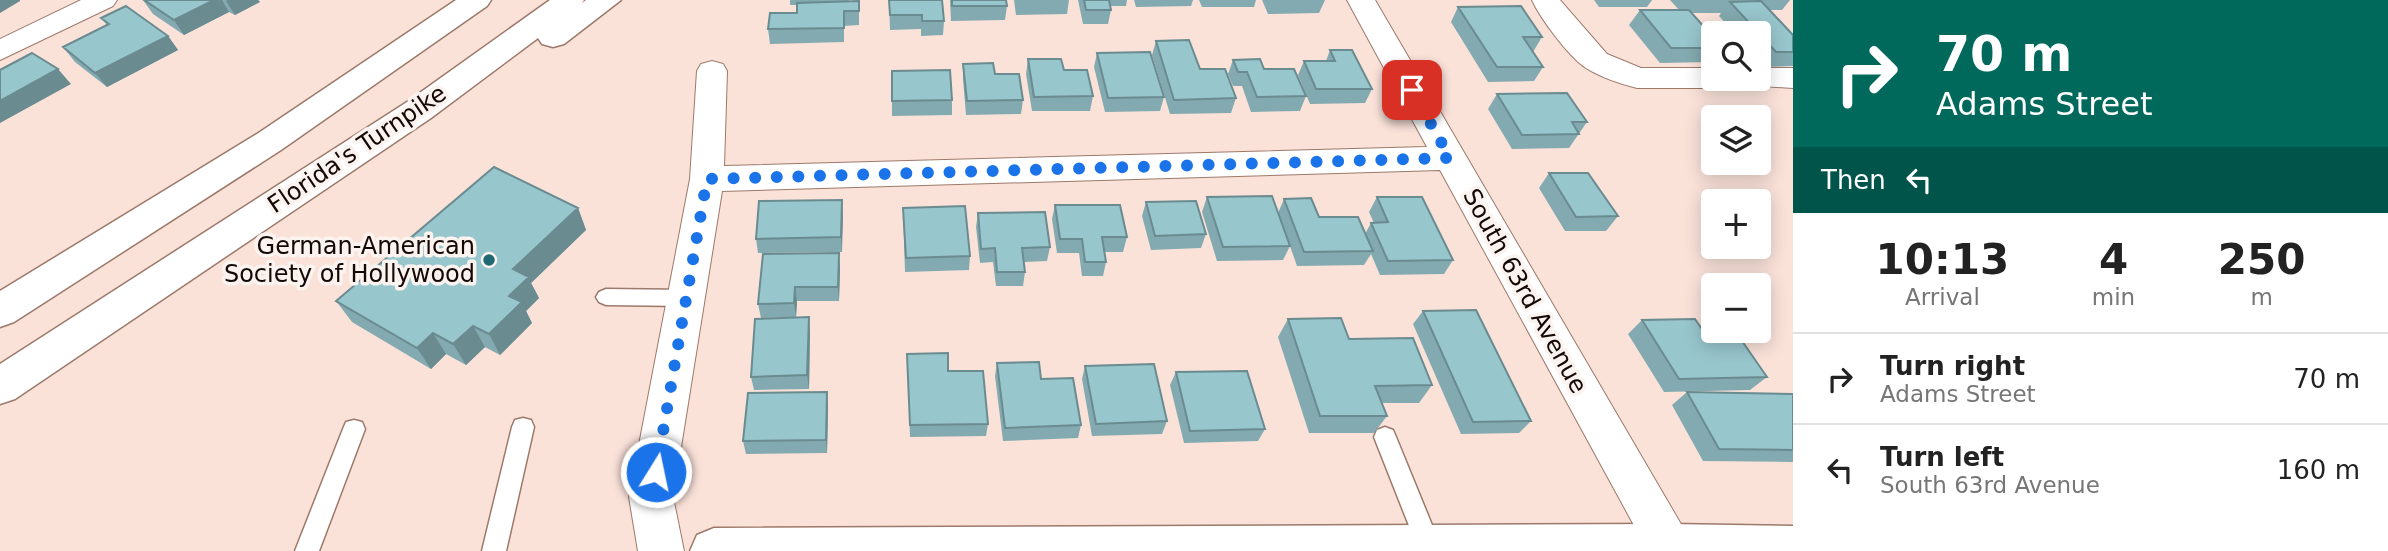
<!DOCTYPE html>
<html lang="en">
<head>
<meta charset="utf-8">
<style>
  body { margin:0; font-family:"DejaVu Sans",sans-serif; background:#f2f2f2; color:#222; height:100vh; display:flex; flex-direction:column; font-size:26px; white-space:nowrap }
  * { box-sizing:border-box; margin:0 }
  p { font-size:23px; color:#767676 }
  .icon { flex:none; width:38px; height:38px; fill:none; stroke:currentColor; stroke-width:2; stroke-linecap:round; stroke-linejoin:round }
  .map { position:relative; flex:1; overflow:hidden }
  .panel { display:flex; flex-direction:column; background:#fff; width:595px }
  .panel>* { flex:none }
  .top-card { background:#00695c; color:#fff; overflow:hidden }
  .buttons { position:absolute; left:1701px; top:21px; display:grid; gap:14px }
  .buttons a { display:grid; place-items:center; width:70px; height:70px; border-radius:7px; background:#fff; box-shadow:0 4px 18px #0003; font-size:35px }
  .pin { position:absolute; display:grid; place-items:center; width:60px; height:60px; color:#fff; margin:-30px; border-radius:14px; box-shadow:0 4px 10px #0006 }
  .me { position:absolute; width:77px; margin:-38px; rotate:10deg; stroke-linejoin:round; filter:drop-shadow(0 0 5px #0008) }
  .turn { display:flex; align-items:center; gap:24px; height:147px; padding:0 28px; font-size:32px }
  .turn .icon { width:91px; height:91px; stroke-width:2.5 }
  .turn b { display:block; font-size:49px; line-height:60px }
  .then { display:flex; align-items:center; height:66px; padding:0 28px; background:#0003; gap:14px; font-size:26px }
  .eta { display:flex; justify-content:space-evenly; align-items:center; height:119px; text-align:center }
  .eta b { font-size:42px; font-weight:700; line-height:49px }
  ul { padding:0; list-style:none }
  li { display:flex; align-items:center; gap:21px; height:91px; padding:0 28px; border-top:2px solid #e0e0e0 }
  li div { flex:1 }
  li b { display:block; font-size:26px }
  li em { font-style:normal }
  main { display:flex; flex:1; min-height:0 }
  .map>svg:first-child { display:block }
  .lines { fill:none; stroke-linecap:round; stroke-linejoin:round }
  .service-casing { stroke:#9c796a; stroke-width:3 }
  .minor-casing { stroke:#9c796a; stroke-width:2 }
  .tertiary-casing { stroke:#9c796a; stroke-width:3 }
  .motorway-casing { stroke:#9c796a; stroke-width:3 }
  .service { fill:#fff; fill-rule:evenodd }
  .minor { fill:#fff; fill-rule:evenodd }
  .tertiary { fill:#fff; fill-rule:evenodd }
  .motorway { fill:#fff; fill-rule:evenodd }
  .wall { fill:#83aab0 }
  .shaded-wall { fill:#6a8b90 }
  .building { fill:#98c6cd; stroke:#6a8b90; stroke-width:2 }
  .route { stroke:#1a73e8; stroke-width:12; stroke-dasharray:0 21.6 }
  .poi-dot { fill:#1f6973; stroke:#fbf3f0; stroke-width:2.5 }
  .labels { text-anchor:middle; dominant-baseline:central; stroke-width:7; stroke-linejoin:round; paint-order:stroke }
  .street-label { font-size:24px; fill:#140804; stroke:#fbf3f0 }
  .poi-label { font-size:24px; fill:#140804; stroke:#fbf3f0; text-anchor:end }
</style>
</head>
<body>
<main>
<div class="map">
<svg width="1793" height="551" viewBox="0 0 1793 551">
  <rect width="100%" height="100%" fill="#fae2d9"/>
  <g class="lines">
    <defs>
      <path id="service" d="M606,289L687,290L694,293L697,298L694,303L687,306L606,305L599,302L596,297L599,292Z
        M523,418L531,420L534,427L506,551H482L512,427L515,420Z
        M354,420L362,422L365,429L319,551H295L343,429L346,422Z
        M1385,427L1393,430L1396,437L1441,547L1439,551H1419L1374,437L1377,430Z"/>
      <path id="minor" d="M81,0H117L113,6L0,60V39Z
        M1347,0H1375L1685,531L1691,546L1689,551H1648L1440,170L722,191L673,497L684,551H638L629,497L690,179L697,71L701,64L712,61L723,64L727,71L724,166L1427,147Z
        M1532,0H1560L1607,54L1641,68H1713V79H1728L1724,85L1713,88H1637C1621,84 1600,77 1586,68C1569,57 1540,18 1532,0Z
        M1759,68H1793V88L1748,85L1744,79H1759Z"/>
      <path id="tertiary" d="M1669,524L1793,526V551H690L697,535L714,528Z"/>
      <path id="motorway" d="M456,0H491L487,6L281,150L14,322L0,327V291L257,134Z
        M550,0H584L582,3L586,0H621L564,44L553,47L542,44L538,38L431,118L15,399L0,404V364L407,102Z"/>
    </defs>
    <use href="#service" class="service-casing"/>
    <use href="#minor" class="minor-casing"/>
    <use href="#tertiary" class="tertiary-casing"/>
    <use href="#motorway" class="motorway-casing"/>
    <use href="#service" class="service"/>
    <use href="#minor" class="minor"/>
    <use href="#tertiary" class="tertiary"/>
    <use href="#motorway" class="motorway"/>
  </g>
  <path class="wall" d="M143,0H258L260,2L235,15L229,12L184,35L153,14Z
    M790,0H849V1H859V25L844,26V42L770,44L768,29L797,13V5H790Z
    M889,0L944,21L943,35L921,36V29L890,30Z
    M950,0H1006L1007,6L1005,20L951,21Z
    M1014,0H1069L1067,14L1016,15Z
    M1078,0H1127L1126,6H1110L1111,10L1108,24H1083Z
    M1134,0H1193L1191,6L1136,7Z
    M1199,0H1256L1254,7H1202Z
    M1262,0H1325L1319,13L1268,14Z
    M1594,0H1652L1647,7H1599Z
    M1670,0H1790L1782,10H1770L1793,35V66L1764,67L1759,61V33H1734L1719,16L1721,13H1692L1713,37V59L1711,62L1660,63L1629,25L1640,10H1679Z
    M1458,7L1542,37L1533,52L1543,67L1534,81L1488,82L1451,22Z
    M101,18L168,36L178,50L107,87L75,62L63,47L107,25Z
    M1156,41L1200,69L1236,98L1231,113L1170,114L1152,55Z
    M1330,50L1372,89L1365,103L1310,104L1298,75L1304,61H1326Z
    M1097,53L1164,97L1160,111L1105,112L1094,67Z
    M1028,59L1064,70L1093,96L1090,111H1032L1026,74Z
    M1233,60L1264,69L1306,96L1300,111L1251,112L1242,86H1233L1228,74Z
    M963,64L995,74L1023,100L1021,114L966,115L963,79Z
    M892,71L952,100V115L892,116Z
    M1497,94L1587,122L1569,148L1512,149L1488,109Z
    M1549,173L1618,216L1606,231H1565L1539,188Z
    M1207,197L1278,213L1284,199L1319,217L1365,234L1371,223H1374L1369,212L1377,197L1453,260L1444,274L1380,275L1371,254L1364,265L1297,266L1290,246L1283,260L1217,261L1202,212Z
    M842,200V252L758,253L756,239Z
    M1146,202L1206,234L1201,248L1151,250L1142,216Z
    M1055,205L1127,237L1123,252H1104L1106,262L1103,276H1082L1079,253H1057L1052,219Z
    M578,208L586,230L531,283L539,298L526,311L532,323L500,355L485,347L466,365L446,354L431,369L352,322L336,301Z
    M903,208L970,256L969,270L905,272Z
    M978,213L1050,247L1047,261L1024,262L1025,272L1023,286H996L993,262L980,263L976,227Z
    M840,267L839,301H797L796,317L761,318L758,304Z
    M1423,311L1531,421L1519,433L1461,434L1413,324Z
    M1288,319L1349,339L1432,385L1419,403H1382L1387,416L1374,433H1309L1278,337Z
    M1642,320L1711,342L1767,377L1750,390L1664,392L1628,334Z
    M810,331L809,389L754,390L751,377Z
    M907,354L948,371L988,424L986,436L910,437Z
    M997,363L1041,379L1081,425L1078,438L1003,441L995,376Z
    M1085,366L1167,421L1162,434L1092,436L1082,379Z
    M1176,372L1265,429L1258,441L1184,443L1170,385Z
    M1687,392L1793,394V462L1703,461L1672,405Z
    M828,405L827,453L746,454L743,441Z"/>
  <path class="shaded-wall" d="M0,0H20V1L0,13Z
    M214,0H222L229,12L184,35L174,20Z
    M228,0H258L260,2L235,15L226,1Z
    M168,36L178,50L107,87L95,73Z
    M58,69L71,84L0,123V101Z
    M842,200L843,215L842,252L841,237Z
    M578,208L586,230L531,283L539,298L526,311L532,323L500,355L489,334L509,296L513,269Z
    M839,253L840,267L839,301L838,287Z
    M795,287L797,301L796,317L794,303Z
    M809,317L810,331L809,389L807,375Z
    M473,326L485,347L466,365L453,344Z
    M433,333L446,354L431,369L417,348Z
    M827,392L828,405L827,453L826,440Z"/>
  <path class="building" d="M144,0H214L174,20Z
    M889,0H942L944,21H922V15H890Z
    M952,0H1006L1007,6H952Z
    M1084,0H1109L1111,10H1086Z
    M859,1V11H844V28L768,29L770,13H797V3Z
    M1761,1L1793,35V52H1776L1730,2Z
    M126,6L168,36L95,73L63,47L109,24L101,18Z
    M1521,6L1542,37H1523L1543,67H1497L1458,7Z
    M1640,10H1689L1713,37V48H1671Z
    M1189,40L1200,69H1225L1236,98L1174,100L1156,41Z
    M1330,50H1352L1372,89H1316L1304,61H1335Z
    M1150,52L1164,97L1108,98L1097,53Z
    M32,53L58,69L0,101V70Z
    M1028,59H1061L1064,70H1087L1093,96L1034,97Z
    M1260,59L1264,69H1294L1306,96L1257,97L1247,72H1238L1233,60Z
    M993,63L995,74H1019L1023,100L967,101L963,64Z
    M950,70L952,100L892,101V71Z
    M1567,93L1587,122H1572L1579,134L1522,135L1497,94Z
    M494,167L578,208L513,269L529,277L509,296L522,302L489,334L473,326L453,344L433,333L417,348L336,301Z
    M1549,173H1588L1618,216L1576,217Z
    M1272,196L1290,246L1223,247L1207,197Z
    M1377,197H1422L1453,260L1388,261L1371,223L1388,222Z
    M1311,198L1319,217H1358L1373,251L1304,252L1284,199Z
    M842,200L841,237L756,239L759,201Z
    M1196,201L1206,234L1155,236L1146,202Z
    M1055,205H1120L1127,237H1102L1106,262H1085L1082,239H1060Z
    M965,206L970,256L906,258L903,208Z
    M1045,212L1050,247L1022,248L1025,272H997L995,248L981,249L978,213Z
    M839,253L838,287H795L794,303L758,304L763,254Z
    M1476,310L1531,421L1473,422L1423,311Z
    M809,317L807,375L751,377L755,319Z
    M1341,318L1349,339L1413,338L1432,385L1375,386L1387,416H1320L1288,319Z
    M1695,319L1711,342L1742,341L1767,377L1679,379L1642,320Z
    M948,353V371H983L988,424L910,425L907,354Z
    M1039,362L1041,379L1073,378L1081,425L1005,428L997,363Z
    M1154,364L1167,421L1096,424L1085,366Z
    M1247,371L1265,429L1190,431L1176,372Z
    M827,392L826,440L743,441L748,393Z
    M1687,392L1793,394V450L1719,449Z"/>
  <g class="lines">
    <path class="route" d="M656,472L707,179L1450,158L1412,90"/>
  </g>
  <circle class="poi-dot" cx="489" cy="260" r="7"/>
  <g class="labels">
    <g class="street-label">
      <text transform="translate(357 149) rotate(-34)">Florida's Turnpike</text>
      <text transform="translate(1525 291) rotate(61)">South 63rd Avenue</text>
    </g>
    <g class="poi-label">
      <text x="475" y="246">German-American<tspan x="475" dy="28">Society of Hollywood</tspan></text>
    </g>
  </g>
</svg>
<div class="buttons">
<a><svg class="icon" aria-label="search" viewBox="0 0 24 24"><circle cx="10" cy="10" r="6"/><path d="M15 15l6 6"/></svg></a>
<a><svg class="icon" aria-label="layers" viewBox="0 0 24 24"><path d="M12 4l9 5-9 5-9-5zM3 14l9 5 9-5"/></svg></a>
<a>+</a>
<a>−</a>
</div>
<div class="pin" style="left:1412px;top:90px;background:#d93025"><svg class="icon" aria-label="arrive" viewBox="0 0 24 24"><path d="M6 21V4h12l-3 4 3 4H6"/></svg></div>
<svg class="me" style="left:656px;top:472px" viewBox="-20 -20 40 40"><circle r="17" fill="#1a73e8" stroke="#fff" stroke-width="3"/><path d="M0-11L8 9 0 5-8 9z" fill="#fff"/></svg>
</div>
<section class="panel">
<div class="top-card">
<div class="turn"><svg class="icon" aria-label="right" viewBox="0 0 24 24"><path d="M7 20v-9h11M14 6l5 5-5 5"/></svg><div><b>70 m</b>Adams Street</div></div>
<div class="then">Then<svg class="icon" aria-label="left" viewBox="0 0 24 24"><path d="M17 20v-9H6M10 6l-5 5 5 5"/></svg></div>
</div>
<div class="eta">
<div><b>10:13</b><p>Arrival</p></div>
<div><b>4</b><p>min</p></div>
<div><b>250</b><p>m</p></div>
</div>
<ul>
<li><svg class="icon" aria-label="right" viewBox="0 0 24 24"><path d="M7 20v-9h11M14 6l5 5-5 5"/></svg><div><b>Turn right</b><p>Adams Street</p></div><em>70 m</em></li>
<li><svg class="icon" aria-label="left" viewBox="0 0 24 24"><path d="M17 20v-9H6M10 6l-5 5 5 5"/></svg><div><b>Turn left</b><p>South 63rd Avenue</p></div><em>160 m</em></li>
</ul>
</section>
</main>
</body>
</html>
